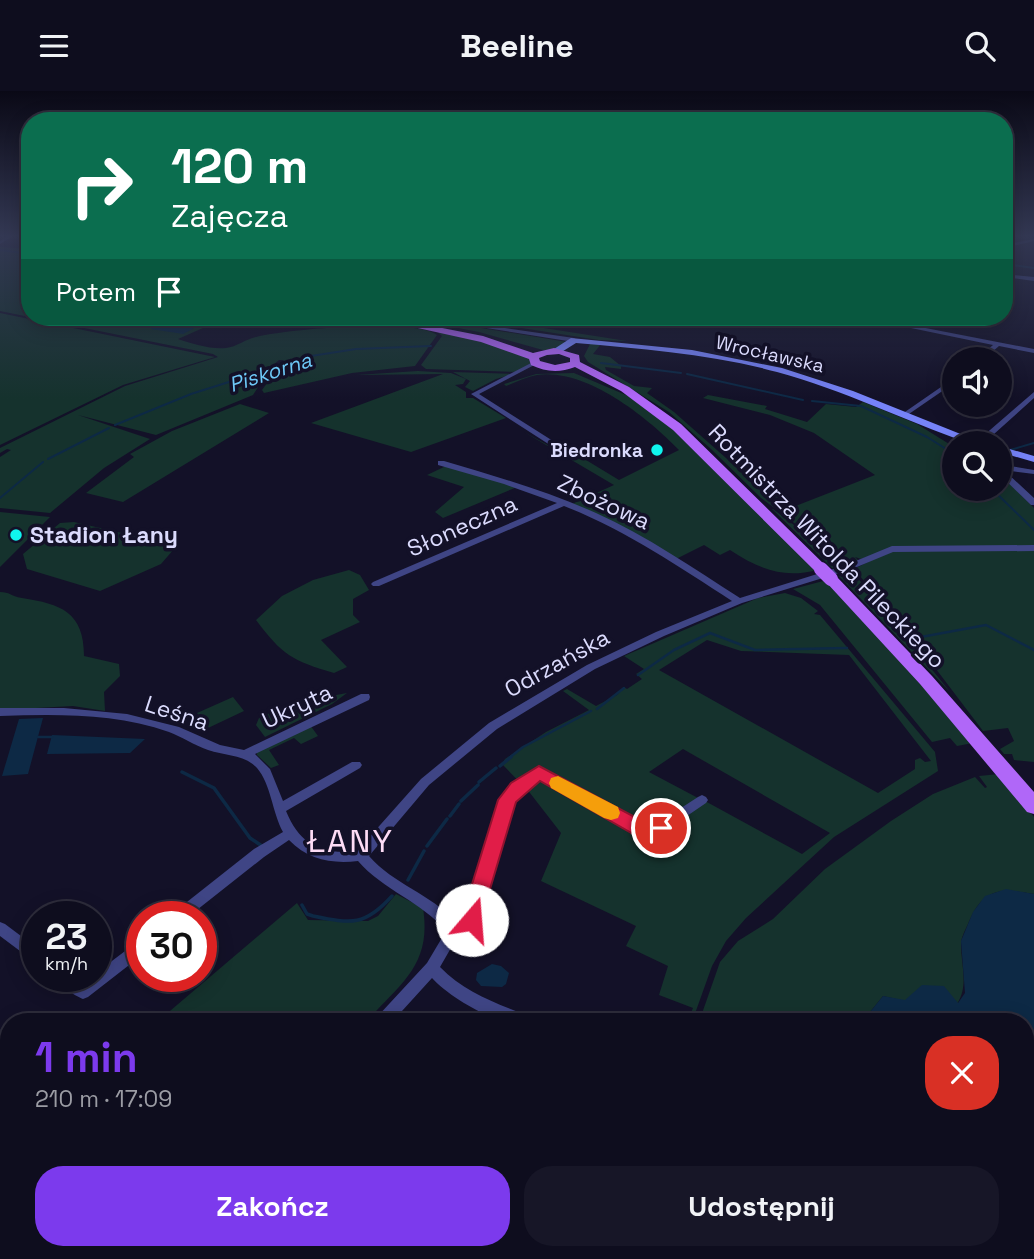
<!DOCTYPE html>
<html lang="pl">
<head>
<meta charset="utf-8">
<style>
	body { margin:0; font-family:"Space Grotesk",sans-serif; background:#171627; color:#f1f3f6; height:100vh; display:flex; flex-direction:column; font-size:26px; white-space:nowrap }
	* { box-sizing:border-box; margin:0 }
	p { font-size:23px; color:#9b9ca4 }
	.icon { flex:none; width:38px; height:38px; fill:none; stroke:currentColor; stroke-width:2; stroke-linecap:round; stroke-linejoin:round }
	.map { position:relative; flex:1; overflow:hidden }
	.side { position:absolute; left:0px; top:922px; width:1034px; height:247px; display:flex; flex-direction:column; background:#0e0d1e; border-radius:28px 28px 0 0; box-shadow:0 4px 18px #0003,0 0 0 2px #2e2d3c }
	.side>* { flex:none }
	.hud { position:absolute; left:21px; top:21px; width:992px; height:214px; border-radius:28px; box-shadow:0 4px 18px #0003,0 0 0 2px #2e2d3c; background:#0b6e4f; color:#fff; overflow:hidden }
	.buttons { position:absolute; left:942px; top:256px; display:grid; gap:14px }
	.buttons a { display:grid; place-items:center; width:70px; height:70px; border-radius:50%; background:#0e0d1e; box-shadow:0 4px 18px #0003,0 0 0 2px #2e2d3c; font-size:35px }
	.speed { position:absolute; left:21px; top:810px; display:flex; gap:14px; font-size:35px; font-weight:700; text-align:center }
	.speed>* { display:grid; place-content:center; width:91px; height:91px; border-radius:50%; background:#0e0d1e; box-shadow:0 4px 18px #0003,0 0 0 2px #2e2d3c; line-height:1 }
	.speed small { font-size:18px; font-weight:400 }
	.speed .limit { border:10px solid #d22; background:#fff; color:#111 }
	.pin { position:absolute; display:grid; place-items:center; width:60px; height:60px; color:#fff; margin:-30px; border:4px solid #fff; border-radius:50%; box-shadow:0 2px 7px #0007 }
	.me { position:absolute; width:77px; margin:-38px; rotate:18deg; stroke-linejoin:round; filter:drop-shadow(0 0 5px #0008) }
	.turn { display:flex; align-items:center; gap:24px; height:147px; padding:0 35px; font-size:32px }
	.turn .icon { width:91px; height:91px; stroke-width:2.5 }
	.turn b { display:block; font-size:49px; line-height:60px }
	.then { display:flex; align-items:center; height:66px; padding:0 35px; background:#0003; gap:14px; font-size:26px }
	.round { display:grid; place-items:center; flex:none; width:74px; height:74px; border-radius:28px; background:#171627 }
	.summary { display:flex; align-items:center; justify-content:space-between; height:119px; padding:0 35px }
	h1 { font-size:42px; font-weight:800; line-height:52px; color:#7c3aed }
	.action { display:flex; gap:14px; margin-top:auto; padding:14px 35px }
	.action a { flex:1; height:80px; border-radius:28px; background:#7c3aed; color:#fff; font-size:28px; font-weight:800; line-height:80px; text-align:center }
	.action a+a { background:#171627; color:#f1f3f6 }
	header { display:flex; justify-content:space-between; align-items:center; height:91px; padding:0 35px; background:#0e0d1e; font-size:32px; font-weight:800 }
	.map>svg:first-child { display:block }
</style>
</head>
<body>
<header><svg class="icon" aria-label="menu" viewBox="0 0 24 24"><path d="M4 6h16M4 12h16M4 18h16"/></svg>Beeline<svg class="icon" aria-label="search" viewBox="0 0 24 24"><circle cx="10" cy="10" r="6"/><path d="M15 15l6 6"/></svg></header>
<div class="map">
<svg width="1034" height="1168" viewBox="0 0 1034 1168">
	<rect width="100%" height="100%" fill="#131128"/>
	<path fill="#15322d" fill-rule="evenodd" d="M0,156L30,158V182L21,185L30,188V226H228L178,248C190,252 212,259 226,257C236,256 246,248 256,246C288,238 414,227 437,244L415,275L352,282L264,302L262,299L284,269H279L271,276L253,304L156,344L78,324L150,348L104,377L50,422L0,417V366L11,359L7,358L0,362V357L125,295L218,266L213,263L0,220Z
		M0,222L215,266L123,294L0,354Z
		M401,226H414L567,251L553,259H543L479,241Z
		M530,227L538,229L531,235L627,250L599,249L515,236Z
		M434,238L480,248L528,264L532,272L517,281L426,278L421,274L442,245Z
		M590,253H601L593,263L610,266L621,275V278L605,276L606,279L634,295L652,297L647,302L674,321L735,375L793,416L875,384L814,342L770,324L703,307L708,304L767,315L765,318L807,331L826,313L856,316L863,311L917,333L954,356V397H999V382L1034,417V456H895L861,468L855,466L858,469L851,473L846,471L761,407L711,358L669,321L588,271L584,265Z
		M418,280L451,282L466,288L463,293L455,294L466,301V307H473L506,327L411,361L311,332L443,283L356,284Z
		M453,281L514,283L496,288L473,300L465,296L470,290Z
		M574,282L633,307L661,326L817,479C783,488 759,478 730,459L720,464L704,454L676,468L572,413L614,394L524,341L555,358L560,356L558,352L619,389L679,359C647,326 586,277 537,284C527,286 516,291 506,295L504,293L536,283Z
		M240,313L269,322L123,411L86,402L134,366L130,363L172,340Z
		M446,375L517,396L443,427L435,421L464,396L427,384Z
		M772,418H773L845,473L832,477Z
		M0,421L50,426L0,476Z
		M74,431L135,445L174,458L161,473L100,500L27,478L23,463L60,432Z
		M1034,459V671L1014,669L1012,663H1004L1000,658L1014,650L1008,637L983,640L914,549L854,478L890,460Z
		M349,479L360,484L369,499L353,508V524L360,531L321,549L347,576L334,582C293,570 282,564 256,529L282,505L313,489Z
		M852,480L951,602L839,485Z
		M827,489L973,652L957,655L950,647L932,651L820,514L793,498Z
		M0,501C10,501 10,505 22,507C61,513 84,521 84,565L119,573L120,585L104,601L105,620L73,615L0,619Z
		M785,502L801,507L818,520L814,523L820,524L935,661L938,680L834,746L746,827L726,850L712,875L692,931H687L693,917L659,904L668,875L626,855L636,835L541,790L561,742L530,702L502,673L505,668L546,641L589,619L563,600L567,598L596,615L617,604L624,596L627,598L642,588L636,583L644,578L624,565L758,507ZM707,549L741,560L849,564L931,670L925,671L920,667L915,669V678L878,702L659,579ZM683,658L830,742L802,763L705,710L660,740L646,742L643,736L662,731L698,707L649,681Z
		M347,602L332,613L265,646L256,634L259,627L288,613Z
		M233,606L244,620L208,637L197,622Z
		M310,634L318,645L301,653L294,647L269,659L279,674L271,677L257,664V660Z
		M999,683L1034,726V803C999,797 983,797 968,833C965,840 961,846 961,854C961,874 969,895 957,913L905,910L883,905L862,931H699L720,871L738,850L773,828L825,778L891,730L933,703L975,686L985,697L987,696L979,685Z
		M396,803L423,817C432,874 401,892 366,931H157L297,812L308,829L368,830L378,825Z
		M1034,1092V1156L1017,1168H947L954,1160H1026V1099Z
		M0,1102L9,1106V1160H136L156,1168H0Z
		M153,1160H221L245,1168H177Z
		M276,1160H418L419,1168H310Z
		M516,1160H604L597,1168H504Z"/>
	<path fill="#0d2945" d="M170,226L210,229L183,243L151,238V235Z
		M43,627L28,683L2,685L19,628Z
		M52,644L145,648L130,662L47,663Z
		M1006,798L1034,803V1092L1026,1099V931H862L883,905L905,909L922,894L944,895L958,912L965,902L961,850L973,821L985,805Z
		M492,873L501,875L509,882L506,893L502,896L481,895L476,889L477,882Z
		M604,1160H954L947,1168H597Z"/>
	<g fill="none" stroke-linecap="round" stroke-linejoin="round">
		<path stroke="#0d2945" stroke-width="2" d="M0,159L30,163
			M1004,173L1034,177
			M481,232L482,226
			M601,272L681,282
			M687,283L803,309
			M812,310L861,315L927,346L954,363
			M115,334L191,303L311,265L356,258L431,255
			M1010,359L1034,352
			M48,368L109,337
			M991,397L1034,439
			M0,407L43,371"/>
		<path stroke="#0d2945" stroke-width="2.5" d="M921,546L986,534L1034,559
			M638,584L674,559L710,542L755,559L847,557
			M597,618L624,597
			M38,646H52
			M509,667L523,656L591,620"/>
		<path stroke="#0d2945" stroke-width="3.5" d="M500,675L511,666
			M182,681L214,697L250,747L262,755
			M479,691L496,677
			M461,710L478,694
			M450,725L459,713
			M427,755L447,728
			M408,789L424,760
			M302,814L307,823L313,825C352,833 365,835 392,805"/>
		<path fill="#3f4585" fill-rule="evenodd" d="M8,145H13L0,153V150Z
			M1034,148V150L1004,157V154Z
			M1004,183L1034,186V190L1004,186Z
			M417,226H430L574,247L577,249L574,251Z
			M858,226H869L1034,258V262L999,255L984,268H977L993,254Z
			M533,271L538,272L479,303L553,350L554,352L550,354L471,303Z
			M954,287V292L906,325H902V323Z
			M1034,301V307L984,352H975Z
			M438,370H444C495,385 547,400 596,422C647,445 693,477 740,507L846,474L892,455L1034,454V460L893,461L852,478L742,512L664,545L595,578L497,638L429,694L369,765C393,793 431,803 456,831L466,825L502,709C510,696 527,676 543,678L644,734L658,732L698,706L702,704L706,706L708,709L706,712L665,740L642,744L540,687L521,700L514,710L477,833L459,843L440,876C465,902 498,913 531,926L534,931C526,931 518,932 511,931C488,929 447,904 432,887L392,931H374L377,926L427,872L446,840C422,811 383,799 358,770C332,773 308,769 289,749L264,766L188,826H171L173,822L254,758L283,741C272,721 271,693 257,677C244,663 225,665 208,659C194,654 182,646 169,641C115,622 56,623 0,625V617H64L127,623L179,636L220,654L244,659L361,603H369L370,606L369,609L255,663L270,678L283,710L352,671H360L362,674L360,677L286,720C300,754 321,764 357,760L421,688L489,632L587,574L656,541L732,510C678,475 625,439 564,415L379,495H373L371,493L373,491L557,412L504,393L438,374Z
			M1010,375L1034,379V383L1011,380L1007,382L1034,407V414H1031L999,383V379Z
			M0,831L5,833L37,857V871L32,869L0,845Z
			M142,849V864L88,906L83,908C74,904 59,895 56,886H74L83,892L92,886H96V882L137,851Z"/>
		<path fill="#7683f8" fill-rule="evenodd" d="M571,247L692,259L782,277L853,300L983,352H968C904,329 843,299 777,281C711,263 643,258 576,252L560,262H554V258Z
			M999,355L1034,365V371L999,361Z"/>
		<path fill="#b067f8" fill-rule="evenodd" d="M368,226H386L483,245L533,262L554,257L579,264L580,271L629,296L681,333L829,478L821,483L816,481L673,339L621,300L575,276C559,282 546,281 531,274L529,268L481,251ZM547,264L559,263L570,267V271L555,274L540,270L539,267Z
			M831,483L836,485L932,585L1034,701V723L1027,721L920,593L826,491L823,488L826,485Z"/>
		<path stroke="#b067f8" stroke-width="14" d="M821,478L831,488"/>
	</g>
	<linearGradient id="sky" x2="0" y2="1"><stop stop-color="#0a0916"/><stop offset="0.47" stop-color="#333853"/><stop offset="1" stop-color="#333853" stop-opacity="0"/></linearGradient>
	<rect width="1034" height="308" fill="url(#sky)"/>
	<path fill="#e11d48" stroke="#92132f" stroke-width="2" d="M539,675L644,731L668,732L670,737L668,742L642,746L635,744L540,690L516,711L479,835L472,838L464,835L461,829L498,709L511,692Z"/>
	<path fill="#f59e0b" d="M558,685L618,716L620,722L618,727L611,729L604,727L551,697L549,692L551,687Z"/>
	<g fill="#10f4ee" stroke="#131128" stroke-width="2.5">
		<circle cx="657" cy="359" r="7"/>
		<circle cx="16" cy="444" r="7"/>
	</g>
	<g text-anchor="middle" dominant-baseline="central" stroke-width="7" stroke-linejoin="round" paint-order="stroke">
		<g font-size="19" fill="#dbdbfd" stroke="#131128">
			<text transform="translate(770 263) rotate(13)">Wrocławska</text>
		</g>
		<g font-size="19" font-weight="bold" fill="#dbdbfd" stroke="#131128" text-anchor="end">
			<text x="643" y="359">Biedronka</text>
		</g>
		<g font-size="21" font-style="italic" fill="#6ec9f8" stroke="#131128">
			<text transform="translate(270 281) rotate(-18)">Piskorna</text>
		</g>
		<g font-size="23" fill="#dbdbfd" stroke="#131128">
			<text transform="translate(604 411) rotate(25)">Zbożowa</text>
			<text transform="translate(462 435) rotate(-24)">Słoneczna</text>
			<text transform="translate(827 455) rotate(46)">Rotmistrza Witolda Pileckiego</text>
			<text transform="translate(557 572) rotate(-29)">Odrzańska</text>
			<text transform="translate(297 615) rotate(-25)">Ukryta</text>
			<text transform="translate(177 622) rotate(18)">Leśna</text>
		</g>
		<g font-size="23" font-weight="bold" fill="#dbdbfd" stroke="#131128" text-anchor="start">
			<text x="30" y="444">Stadion Łany</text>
		</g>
		<g font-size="32" letter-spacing="2" fill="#fddcf5" stroke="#131128">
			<text x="350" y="750">ŁANY</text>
		</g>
	</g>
</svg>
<div class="buttons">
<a><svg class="icon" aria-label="sound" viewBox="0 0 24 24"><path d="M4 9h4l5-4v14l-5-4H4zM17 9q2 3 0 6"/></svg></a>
<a><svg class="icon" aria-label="search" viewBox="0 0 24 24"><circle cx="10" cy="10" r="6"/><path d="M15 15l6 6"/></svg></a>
</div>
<div class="speed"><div>23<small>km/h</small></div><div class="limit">30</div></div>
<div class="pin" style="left:661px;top:737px;background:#d93025"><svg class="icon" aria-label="arrive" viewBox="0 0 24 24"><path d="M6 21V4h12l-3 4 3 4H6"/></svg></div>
<svg class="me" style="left:472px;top:829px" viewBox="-20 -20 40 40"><circle r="19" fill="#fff"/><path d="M0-13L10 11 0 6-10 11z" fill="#e11d48"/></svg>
<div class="hud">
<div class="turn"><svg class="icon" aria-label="right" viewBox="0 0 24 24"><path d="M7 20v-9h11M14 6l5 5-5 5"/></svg><div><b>120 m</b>Zajęcza</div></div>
<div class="then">Potem<svg class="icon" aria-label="arrive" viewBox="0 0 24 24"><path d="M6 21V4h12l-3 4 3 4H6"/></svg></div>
</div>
<section class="side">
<div class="summary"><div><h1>1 min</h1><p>210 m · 17:09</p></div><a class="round" style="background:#d93025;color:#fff"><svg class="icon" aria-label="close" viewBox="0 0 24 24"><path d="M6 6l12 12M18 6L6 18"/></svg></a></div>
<div class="action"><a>Zakończ</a><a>Udostępnij</a></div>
</section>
</div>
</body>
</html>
